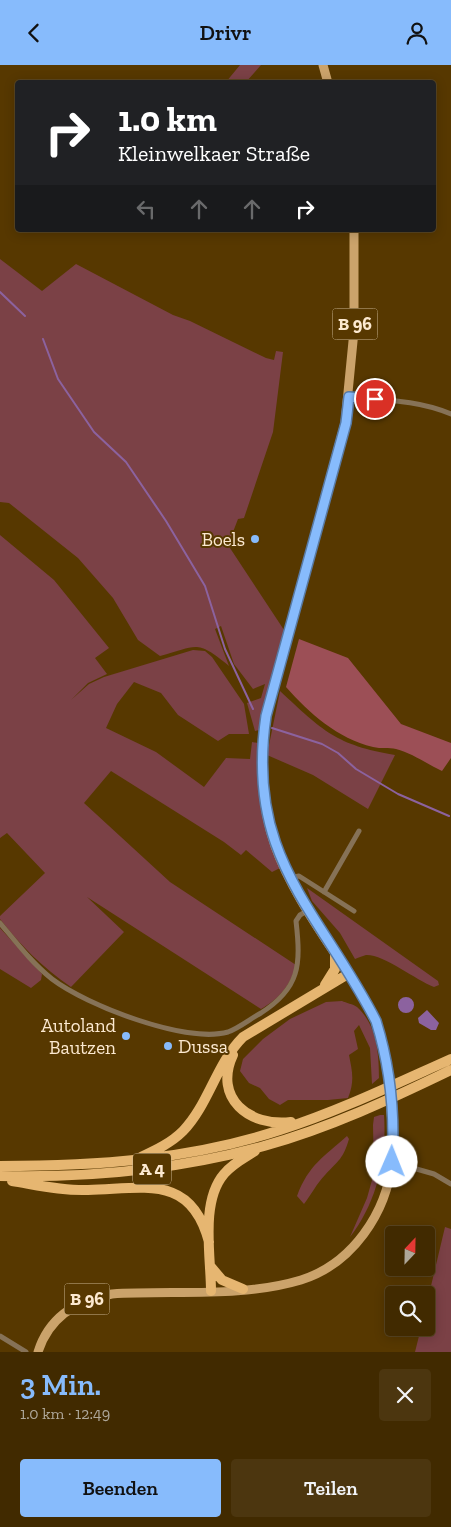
<!DOCTYPE html>
<html lang="de">
<head>
<meta charset="utf-8">
<style>
	body { margin:0; font-family:"Zilla Slab",serif; background:#4c360f; color:#f1f3f6; height:100vh; display:flex; flex-direction:column; font-size:19px; white-space:nowrap }
	* { box-sizing:border-box; margin:0 }
	p { font-size:16px; color:#aea799 }
	.icon { flex:none; width:28px; height:28px; fill:none; stroke:currentColor; stroke-width:2; stroke-linecap:round; stroke-linejoin:round }
	.map { position:relative; height:1287px; overflow:hidden }
	.drawer { display:flex; flex-direction:column; background:#412a00; flex:1 }
	.drawer>* { flex:none }
	.guide { position:absolute; left:15px; top:15px; width:421px; height:152px; border-radius:5px; box-shadow:0 2px 12px #0003,0 0 0 1px #5a4622; background:#202124; color:#fff; overflow:hidden }
	.needle { width:32px; rotate:22deg }
	.tools { position:absolute; left:385px; top:1161px; display:grid; gap:10px }
	.tools a { display:grid; place-items:center; width:50px; height:50px; border-radius:5px; background:#412a00; box-shadow:0 2px 12px #0003,0 0 0 1px #5a4622; font-size:25px }
	.pin { position:absolute; display:grid; place-items:center; width:42px; height:42px; color:#fff; margin:-21px; border:2px solid #fff; border-radius:50%; box-shadow:0 1px 5px #0007 }
	.me { position:absolute; width:55px; margin:-28px; rotate:1deg; stroke-linejoin:round; filter:drop-shadow(0 0 4px #0008) }
	.turn { display:flex; align-items:center; gap:18px; height:105px; padding:0 20px; font-size:22px }
	.turn .icon { width:65px; height:65px; stroke-width:2.5 }
	.turn b { display:block; font-size:35px; line-height:42px }
	.lanes { display:flex; align-items:center; height:48px; padding:0 20px; background:#0003; justify-content:center; gap:25px; direction:ltr }
	.lanes .off { opacity:.35 }
	.round { display:grid; place-items:center; flex:none; width:52px; height:52px; border-radius:5px; background:#4c360f }
	.overview { display:flex; align-items:center; justify-content:space-between; height:85px; padding:0 20px }
	h1 { font-size:30px; font-weight:600; line-height:38px; color:#87bbfc }
	.cta { display:flex; gap:10px; margin-top:auto; padding:10px 20px }
	.cta a { flex:1; height:58px; border-radius:5px; background:#87bbfc; color:#111; font-size:20px; font-weight:600; line-height:58px; text-align:center }
	.cta a+a { background:#4c360f; color:#f1f3f6 }
	header { display:flex; justify-content:space-between; align-items:center; height:65px; padding:0 20px; background:#87bbfc; color:#111; font-size:22px; font-weight:600 }
	.map>svg:first-child { display:block }
</style>
</head>
<body>
<header><svg class="icon" aria-label="back" viewBox="0 0 24 24"><path d="M15 5l-7 7 7 7"/></svg>Drivr<svg class="icon" aria-label="person" viewBox="0 0 24 24"><circle cx="12" cy="8" r="4"/><path d="M4 21q1-7 8-7t8 7"/></svg></header>
<div class="map">
<svg width="451" height="1287" viewBox="0 0 451 1287">
	<rect width="100%" height="100%" fill="#573800"/>
	<path fill="#7b4146" d="M240,0H261L246,17H226Z
		M0,194L42,226L76,199L173,250L190,256L266,293L274,295L276,286L283,287L273,367L244,453L238,454L228,480L284,565L259,665L255,666L247,638L261,633L265,619L253,624L234,599L221,561L215,564L229,601C196,574 198,581 160,591L138,575L113,533L78,493L9,438L0,437Z
		M0,470L54,515L109,583L95,593L107,609L88,618L71,635L89,619L104,612L193,585L205,586L212,592L244,639L249,669H229L218,676L178,650L161,628L134,617L117,639L106,663L156,687L204,722L226,693L250,694L252,677L258,678V713L280,803L272,807L246,785L241,790L224,777L111,706L84,738L170,817L296,900C290,921 280,933 261,944L87,832L124,867L71,922C42,902 21,881 0,854V851L45,808L7,768L0,773Z
		M280,626C323,666 336,680 395,690L368,744L313,710L267,690Z
		M307,823L438,916L439,920L434,922C416,915 383,889 366,890C362,891 358,893 355,894L340,868L312,836Z
		M0,863L42,909L41,915L31,923L0,904Z
		M342,936C346,938 353,939 357,942C377,960 379,989 379,1013L372,1019L370,983L359,960L354,966L358,984L349,990C352,1006 355,1016 348,1033L328,1035H288L280,1040L269,1034L260,1023L249,1018L240,1006L243,994L263,974L290,954L326,937Z
		M380,1050H384C387,1093 377,1137 350,1172L367,1133L374,1108L373,1060L374,1052Z
		M347,1071L349,1074C343,1094 339,1095 325,1110C317,1118 311,1130 304,1139L297,1131C309,1099 324,1092 347,1071Z
		M400,1074L413,1089L410,1095L403,1092Z
		M445,1162L451,1164V1287H415L421,1263L426,1262V1242Z"/>
	<path fill="#9c4f56" d="M299,574L348,593L401,659L451,678V693L442,706C427,699 412,688 396,684C389,682 381,684 373,682C337,673 310,649 286,622Z"/>
	<path fill="#8c629f" d="M398 940a8 8 0 1 1 16 0a8 8 0 1 1-16 0Z
		M427,945L439,958L436,965H431L419,958L418,953Z"/>
	<g fill="none" stroke-linecap="round" stroke-linejoin="round">
		<path stroke="#8c629f" stroke-width="2" d="M0,227L25,251
			M43,274L58,314L94,367L126,397L166,456L205,521L225,584L253,644
			M272,663L322,679L338,688L356,704L398,729L449,751"/>
		<path stroke="#867257" stroke-width="5" d="M349,332C383,335 419,335 451,349
			M289,813L299,811L354,846
			M324,827L359,766
			M0,858C16,877 32,898 52,914C86,940 186,979 228,967C239,963 250,954 261,948C300,923 301,900 296,856L300,850L307,846
			M392,1097L434,1109L451,1119
			M388,1118L413,1102
			M0,1271L26,1287"/>
		<path stroke="#cba36b" stroke-width="9" d="M323,0L328,18
			M38,1287C49,1252 77,1235 112,1229C174,1225 241,1233 301,1215C352,1199 387,1148 392,1096C394,1076 392,1055 390,1034C389,1008 386,982 376,957C369,939 357,923 347,907C321,867 291,826 275,781C260,738 260,696 266,651L345,358L354,266V165"/>
		<path stroke="#e6b671" stroke-width="10" d="M325,920L335,904V889
			M233,990C213,1033 249,1062 291,1057
			M141,1092C156,1085 171,1078 183,1066C209,1039 216,999 243,972L348,909
			M0,1101C95,1101 189,1095 280,1065C339,1046 395,1019 451,994
			M0,1111C89,1113 178,1105 264,1081C329,1063 391,1034 451,1005
			M12,1116C37,1120 63,1126 88,1125C143,1124 191,1108 209,1177
			M211,1202L222,1215L243,1224
			M211,1226C211,1192 200,1137 224,1109C232,1099 244,1093 255,1086"/>
	</g>
	<g fill="none" stroke-linecap="round" stroke-linejoin="round">
		<defs>
			<path id="route" d="M375,334L349,332L346,358L266,651C245,793 318,843 376,956C390,1001 395,1050 392,1097"/>
		</defs>
		<use href="#route" stroke="#587aa4" stroke-width="12"/>
		<use href="#route" stroke="#87bbfc" stroke-width="9"/>
	</g>
	<g fill="#87bbfc" stroke="#573800" stroke-width="2">
		<circle cx="255" cy="474" r="5"/>
		<circle cx="126" cy="971" r="5"/>
		<circle cx="168" cy="981" r="5"/>
	</g>
	<g text-anchor="middle" dominant-baseline="central" stroke-width="4" stroke-linejoin="round" paint-order="stroke">
		<g fill="#573800" stroke="#cab492" stroke-width="1">
			<rect x="332.5" y="243.5" width="45" height="31" rx="4"/>
			<rect x="133" y="1088.5" width="38" height="31" rx="4"/>
			<rect x="64.5" y="1218.5" width="45" height="31" rx="4"/>
		</g>
		<g font-size="18" font-weight="bold" fill="#fce9d0">
			<text x="355" y="259">B 96</text>
			<text x="152" y="1104">A 4</text>
			<text x="87" y="1234">B 96</text>
		</g>
		<g font-size="19" fill="#fce9d0" stroke="#573800" text-anchor="end">
			<text x="245" y="474">Boels</text>
			<text x="116" y="960">Autoland<tspan x="116" dy="22">Bautzen</tspan></text>
			<text x="178" y="981" text-anchor="start">Dussa</text>
		</g>
	</g>
</svg>
<div class="tools">
<a><svg class="needle" viewBox="-14 -14 28 28"><path d="M0-13l5 13h-10z" fill="#e53935"/><path d="M0 13l5-13h-10z" fill="#aea799"/></svg></a>
<a><svg class="icon" aria-label="search" viewBox="0 0 24 24"><circle cx="10" cy="10" r="6"/><path d="M15 15l6 6"/></svg></a>
</div>
<div class="pin" style="left:375px;top:334px;background:#d93025"><svg class="icon" aria-label="arrive" viewBox="0 0 24 24"><path d="M6 21V4h12l-3 4 3 4H6"/></svg></div>
<svg class="me" style="left:392px;top:1097px" viewBox="-20 -20 40 40"><circle r="19" fill="#fff"/><path d="M0-13L10 11 0 6-10 11z" fill="#87bbfc"/></svg>
<div class="guide">
<div class="turn"><svg class="icon" aria-label="right" viewBox="0 0 24 24"><path d="M7 20v-9h11M14 6l5 5-5 5"/></svg><div><b>1.0 km</b>Kleinwelkaer Straße</div></div>
<div class="lanes"><svg class="icon off" aria-label="left" viewBox="0 0 24 24"><path d="M17 20v-9H6M10 6l-5 5 5 5"/></svg><svg class="icon off" aria-label="ahead" viewBox="0 0 24 24"><path d="M12 20V5M6 11l6-6 6 6"/></svg><svg class="icon off" aria-label="ahead" viewBox="0 0 24 24"><path d="M12 20V5M6 11l6-6 6 6"/></svg><svg class="icon" aria-label="right" viewBox="0 0 24 24"><path d="M7 20v-9h11M14 6l5 5-5 5"/></svg></div>
</div>
</div>
<section class="drawer">
<div class="overview"><div><h1>3 Min.</h1><p>1.0 km · 12:49</p></div><a class="round"><svg class="icon" aria-label="close" viewBox="0 0 24 24"><path d="M6 6l12 12M18 6L6 18"/></svg></a></div>
<div class="cta"><a>Beenden</a><a>Teilen</a></div>
</section>
</body>
</html>
